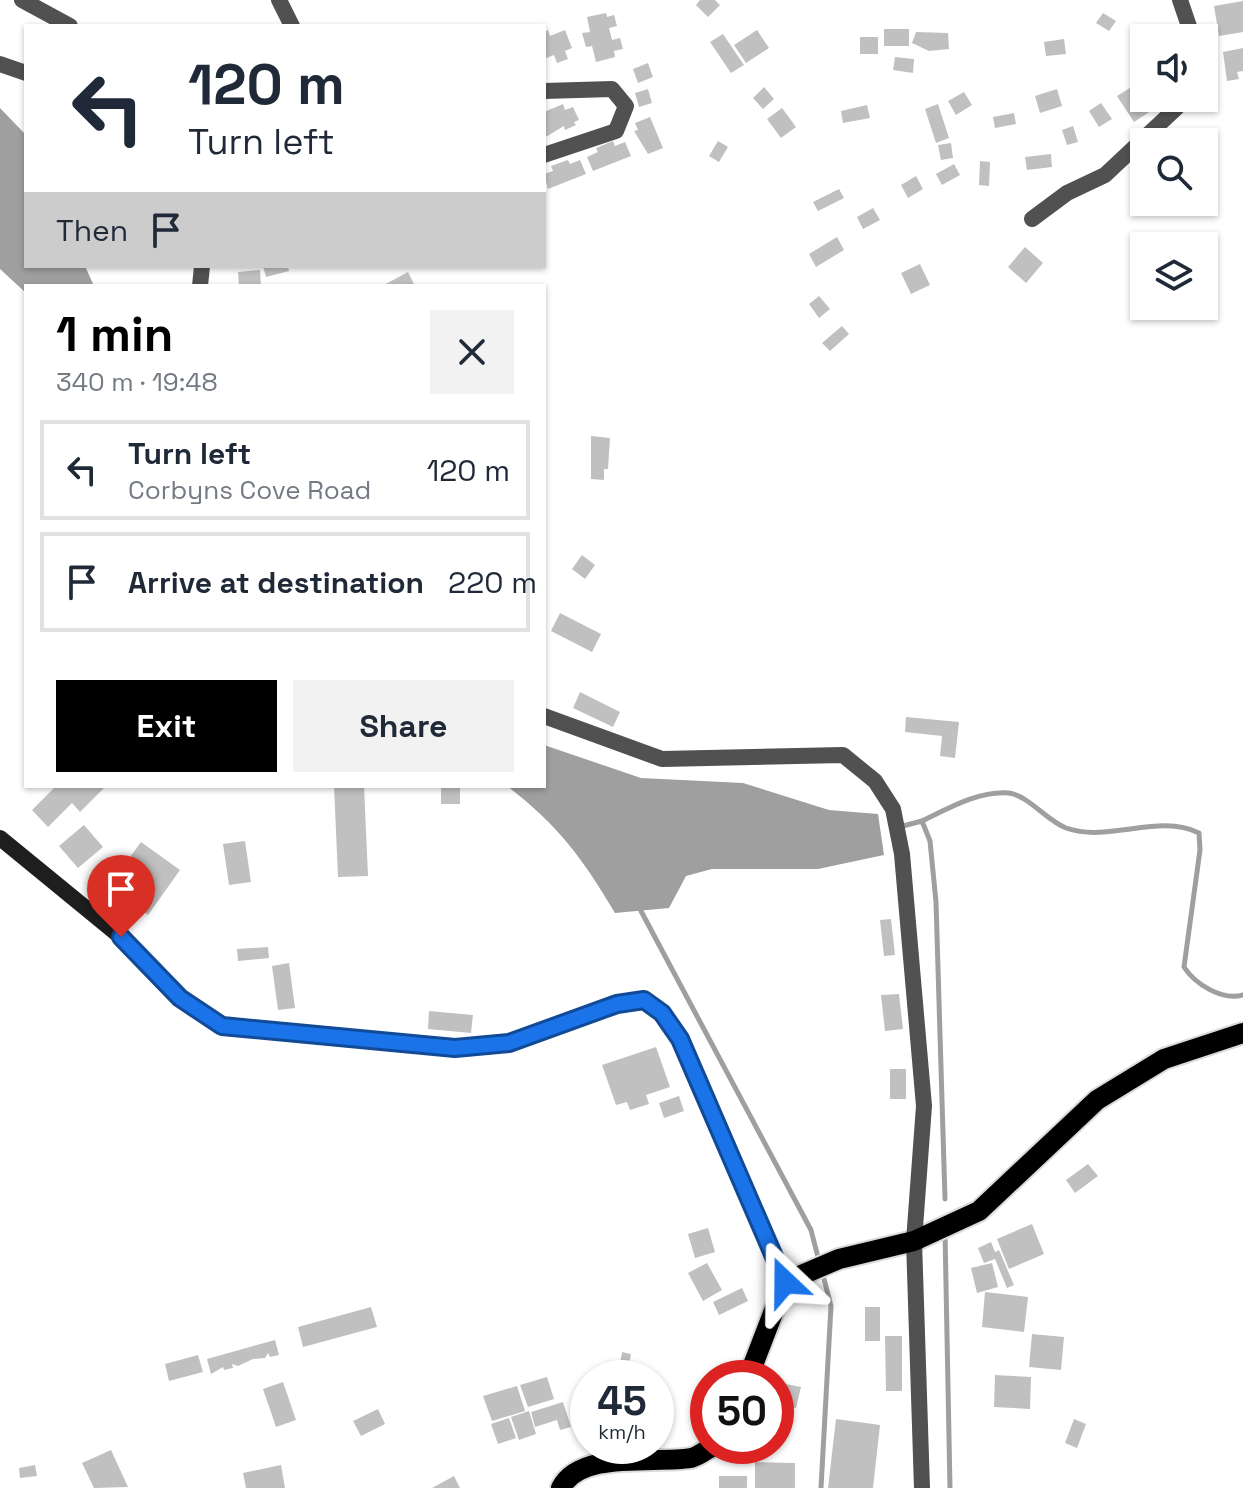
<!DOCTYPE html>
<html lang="en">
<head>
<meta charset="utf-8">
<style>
	body { margin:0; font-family:"Space Grotesk",sans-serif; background:#f2f2f3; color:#1f2937; height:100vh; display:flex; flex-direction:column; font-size:30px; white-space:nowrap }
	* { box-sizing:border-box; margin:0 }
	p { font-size:26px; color:#747a83 }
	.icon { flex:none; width:44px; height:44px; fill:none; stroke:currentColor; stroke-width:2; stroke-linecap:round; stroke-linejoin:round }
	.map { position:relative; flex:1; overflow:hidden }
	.side { position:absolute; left:24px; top:284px; width:522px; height:504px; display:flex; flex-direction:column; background:#fff; border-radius:0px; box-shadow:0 2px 6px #0004 }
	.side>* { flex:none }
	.guide { position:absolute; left:24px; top:24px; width:522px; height:244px; border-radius:0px; box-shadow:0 2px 6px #0004; background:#fff; color:#1f2937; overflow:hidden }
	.buttons { position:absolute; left:1130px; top:24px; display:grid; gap:16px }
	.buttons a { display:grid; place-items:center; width:88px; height:88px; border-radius:0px; background:#fff; box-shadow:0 2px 6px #0004; font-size:40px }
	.speed { position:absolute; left:570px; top:1360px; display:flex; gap:16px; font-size:40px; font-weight:700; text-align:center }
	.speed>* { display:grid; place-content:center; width:104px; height:104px; border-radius:50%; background:#fff; box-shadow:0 2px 6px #0004; line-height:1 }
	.speed small { font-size:20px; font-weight:400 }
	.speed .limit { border:12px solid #d22; background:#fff; color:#111 }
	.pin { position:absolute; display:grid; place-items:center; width:68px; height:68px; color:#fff; margin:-82px -34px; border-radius:50% 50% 50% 0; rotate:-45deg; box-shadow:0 0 8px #0007 }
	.pin .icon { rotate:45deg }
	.me { position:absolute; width:88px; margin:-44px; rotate:337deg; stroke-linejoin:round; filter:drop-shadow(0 0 6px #0008) }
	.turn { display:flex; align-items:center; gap:28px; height:168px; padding:0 32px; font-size:36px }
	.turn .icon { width:104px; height:104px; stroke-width:2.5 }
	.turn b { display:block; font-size:56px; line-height:68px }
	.then { display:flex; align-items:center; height:76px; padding:0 32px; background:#0003; gap:16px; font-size:30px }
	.round { display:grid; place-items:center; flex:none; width:84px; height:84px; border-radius:0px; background:#f2f2f3 }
	.overview { display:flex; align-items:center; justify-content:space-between; height:136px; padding:0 32px }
	h1 { font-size:48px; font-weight:700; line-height:60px; color:#000 }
	.primary-button { display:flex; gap:16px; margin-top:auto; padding:16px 32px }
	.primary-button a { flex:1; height:92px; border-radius:0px; background:#000; color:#fff; font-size:32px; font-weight:700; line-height:92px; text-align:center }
	.primary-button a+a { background:#f2f2f3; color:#1f2937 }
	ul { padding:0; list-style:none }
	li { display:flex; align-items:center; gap:24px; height:100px; margin:0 16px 12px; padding:0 16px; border:4px solid #e0e1e3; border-radius:0px }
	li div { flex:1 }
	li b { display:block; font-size:30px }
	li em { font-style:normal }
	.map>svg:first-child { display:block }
</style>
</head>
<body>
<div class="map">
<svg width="1243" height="1488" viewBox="0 0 1243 1488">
	<rect width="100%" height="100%" fill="#fff"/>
	<path fill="#9f9f9f" d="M0,108L26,135V266H85L94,286H26V293L0,269Z
		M544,745L641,778L743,783L829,810L878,814L884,855L818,869H712L686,876L669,908L615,913C583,859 558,825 507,786H544Z"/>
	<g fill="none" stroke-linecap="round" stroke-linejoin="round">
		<path stroke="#9f9f9f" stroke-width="5" d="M922,821C947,809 980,790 1009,793C1029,796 1047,821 1066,828C1110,843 1158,813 1199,833L1200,850L1184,967C1195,984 1222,1001 1243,995
			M903,826L922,821L930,841L936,902L945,1199
			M641,911L811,1230L819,1261
			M945,1233L950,1488
			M821,1488L831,1306L822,1271"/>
	</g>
	<path fill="#c0c0c0" d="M700,0H715L720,5L708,17L696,5Z
		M1243,1V32L1219,36L1214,6Z
		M606,13L607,17L614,15L617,26L609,28L612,40L620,38L623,49L614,51L615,57L596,62L592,46L586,47L582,33L590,32L587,17Z
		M1103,13L1116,21L1109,31L1096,23Z
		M884,29H909V46H884Z
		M548,30L550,36L565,30L572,48L565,51L568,59L557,63L554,55L544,59V32Z
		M757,30L769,48L746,63L734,45Z
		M916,32L948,33L949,49L929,51L912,43Z
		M723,34L744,65L731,73L710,42Z
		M860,37H878V54H860Z
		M1064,39L1066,54L1046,56L1044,42Z
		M1243,48V71L1237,72L1239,79L1227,81L1223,52Z
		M895,57L914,59L913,73L893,70Z
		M648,63L653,77L638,83L633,69Z
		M1144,79V98H1164L1166,101L1134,122L1117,96Z
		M764,87L774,99L763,109L753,98Z
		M648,89L652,103L639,107L635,93Z
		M1057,89L1062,106L1040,113L1035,96Z
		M964,92L972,105L956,115L948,101Z
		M1101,103L1112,119L1099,127L1089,111Z
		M563,104L565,110L573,107L579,120L574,122L576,125L565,130L564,126L544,138V112Z
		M938,104L949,138L936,143L925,109Z
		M867,105L870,118L843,123L841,111Z
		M782,108L796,127L781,138L767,119Z
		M1014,113L1016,124L995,128L993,117Z
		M650,117L663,148L648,154L634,131L638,130L635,123Z
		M1073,126L1078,142L1067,145L1062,130Z
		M613,141L615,146L625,142L631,156L593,171L587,157L598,152L596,148Z
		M718,141L728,147L719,162L709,156Z
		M951,143L953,158L941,160L938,145Z
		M1051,154L1052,167L1027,170L1025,157Z
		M568,160L570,164L580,160L586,174L548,189L544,174L553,171L551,166Z
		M980,161L990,162L989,186L979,185Z
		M954,164L960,175L942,185L936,174Z
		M916,176L923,189L908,198L901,185Z
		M839,189L844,198L818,211L813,202Z
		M873,208L880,220L863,229L857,217Z
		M837,237L844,250L816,267L809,254Z
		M1025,247L1043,263L1026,283L1008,267Z
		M920,264L930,285L911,294L901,273Z
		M263,266H288L289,271L266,277Z
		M260,270L261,286H239L238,272Z
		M408,272L414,284L410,286H382Z
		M819,296L830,309L819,318L809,304Z
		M842,326L849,334L830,351L822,343Z
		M591,436L610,438L608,469H604V480L591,479Z
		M582,555L595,565L585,579L572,569Z
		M560,613L601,634L592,652L551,631Z
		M580,692L620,712L613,727L573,708Z
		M906,717L959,722L955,758L940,756L942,736L905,732Z
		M56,786H106L80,812L72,803L48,827L32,810Z
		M334,786H364L368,876L338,877Z
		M441,786H460V804H441Z
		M84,825L103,847L78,868L59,846Z
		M245,841L251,882L229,885L223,844Z
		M141,842L180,870L148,915L109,886Z
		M891,919L895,955L884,956L880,920Z
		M268,947L269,958L238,961L237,949Z
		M289,963L295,1008L278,1010L272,966Z
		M899,994L903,1029L885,1031L881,995Z
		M429,1011L473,1015L471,1033L428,1029Z
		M656,1047L670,1087L646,1095L649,1104L630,1110L627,1102L616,1105L602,1065Z
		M890,1069H906V1099H890Z
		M679,1096L684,1111L664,1118L659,1103Z
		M1088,1164L1098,1176L1075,1193L1066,1180Z
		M1032,1224L1044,1254L1009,1269L997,1239Z
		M708,1228L715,1252L695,1258L688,1234Z
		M991,1242L995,1252L999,1250L1014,1285L1007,1288L995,1259L984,1263L978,1248Z
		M707,1263L722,1290L703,1301L688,1273Z
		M992,1263L998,1287L977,1293L971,1268Z
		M742,1288L748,1301L719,1315L713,1302Z
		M985,1292L1028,1297L1024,1332L982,1327Z
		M371,1307L377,1327L303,1347L298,1327Z
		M865,1307H880V1341H865Z
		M1032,1334L1064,1337L1061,1370L1029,1367Z
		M885,1336H902V1391H886Z
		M275,1340L279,1355L270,1357L268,1353L265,1358L253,1359L238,1366L232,1364L233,1368L224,1370L223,1367L211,1374L207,1359Z
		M622,1352L631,1354L627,1378L618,1377Z
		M198,1355L203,1372L169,1381L165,1364Z
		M995,1375L1031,1377L1030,1409L994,1407Z
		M547,1377L554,1399L528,1407L520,1385Z
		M283,1382L296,1420L276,1427L263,1389Z
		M781,1383L801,1387L796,1408L777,1404Z
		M517,1386L525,1411L492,1421L483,1396Z
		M563,1402L571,1427L560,1430L557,1420L535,1427L531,1412Z
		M378,1409L385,1424L361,1436L353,1421Z
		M588,1409V1433L578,1435L574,1411Z
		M529,1411L536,1434L519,1440L511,1417Z
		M509,1418L516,1438L498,1444L491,1424Z
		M836,1419L880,1425L873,1488H828Z
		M1074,1419L1086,1424L1077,1448L1065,1443Z
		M111,1450L128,1487L94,1488L82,1463Z
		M755,1462L795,1463V1488H755Z
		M35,1465L37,1476L20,1478L19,1468Z
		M281,1465L285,1488H246L243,1473Z
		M454,1476L460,1488H432Z
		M719,1476H747V1488H719Z"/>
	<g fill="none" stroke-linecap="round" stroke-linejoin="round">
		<defs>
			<path id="primary" d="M748,1378L785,1282L839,1259L914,1241L979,1211L1097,1100L1164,1059L1243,1033
				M561,1488C580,1450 655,1464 691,1458C699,1456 706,1450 713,1446"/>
		</defs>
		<use href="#primary" stroke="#dbdbdb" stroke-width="24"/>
		<path stroke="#515151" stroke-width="16" d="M22,0L70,26
			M279,0L292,26
			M1180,0L1193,38
			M0,64L26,73
			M1204,70L1207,79L1204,82
			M544,91L612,89L626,106L616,131L544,155
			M1032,219L1067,193L1105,175L1187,98
			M200,286L202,266
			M544,716L662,759L843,755L875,781L893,809L902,854L924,1106L914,1241L922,1488"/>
		<path stroke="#1e1e1e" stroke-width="16" d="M0,838L121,937L180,998L222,1026L455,1048L509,1043L617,1004L644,1000L662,1013L680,1039L785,1282"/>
		<use href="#primary" stroke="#000" stroke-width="20"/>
	</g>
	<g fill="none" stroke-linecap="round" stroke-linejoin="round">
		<defs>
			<path id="route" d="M121,937L180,998L222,1026L455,1048L509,1043L617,1004L644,1000L662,1013L680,1039L785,1282"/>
		</defs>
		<use href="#route" stroke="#114b97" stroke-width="20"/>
		<use href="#route" stroke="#1a73e8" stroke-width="14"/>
	</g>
</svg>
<div class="buttons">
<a><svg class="icon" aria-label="sound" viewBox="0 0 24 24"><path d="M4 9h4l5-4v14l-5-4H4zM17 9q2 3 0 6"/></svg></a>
<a><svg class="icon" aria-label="search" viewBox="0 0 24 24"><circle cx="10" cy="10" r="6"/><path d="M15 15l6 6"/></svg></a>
<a><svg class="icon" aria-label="layers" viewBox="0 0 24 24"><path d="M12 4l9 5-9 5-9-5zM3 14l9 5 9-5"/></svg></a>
</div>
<div class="speed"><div>45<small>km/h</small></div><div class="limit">50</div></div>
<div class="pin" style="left:121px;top:937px;background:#d93025"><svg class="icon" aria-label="arrive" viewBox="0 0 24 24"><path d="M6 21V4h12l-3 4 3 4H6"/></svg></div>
<svg class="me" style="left:785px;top:1282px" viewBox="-20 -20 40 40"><path d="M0-17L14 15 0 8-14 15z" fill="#1a73e8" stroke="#fff" stroke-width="4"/></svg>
<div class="guide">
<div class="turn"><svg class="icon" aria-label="left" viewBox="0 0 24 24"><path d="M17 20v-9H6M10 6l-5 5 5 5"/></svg><div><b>120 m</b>Turn left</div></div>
<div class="then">Then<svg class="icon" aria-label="arrive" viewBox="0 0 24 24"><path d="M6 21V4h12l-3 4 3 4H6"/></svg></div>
</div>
<section class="side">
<div class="overview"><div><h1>1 min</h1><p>340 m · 19:48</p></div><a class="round"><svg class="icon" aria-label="close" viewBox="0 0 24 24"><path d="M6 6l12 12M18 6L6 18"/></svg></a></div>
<ul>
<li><svg class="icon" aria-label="left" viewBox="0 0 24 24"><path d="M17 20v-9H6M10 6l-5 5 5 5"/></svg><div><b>Turn left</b><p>Corbyns Cove Road</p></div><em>120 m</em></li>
<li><svg class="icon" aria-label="arrive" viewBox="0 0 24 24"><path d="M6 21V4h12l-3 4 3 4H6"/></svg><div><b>Arrive at destination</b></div><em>220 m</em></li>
</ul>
<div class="primary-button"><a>Exit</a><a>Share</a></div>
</section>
</div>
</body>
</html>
